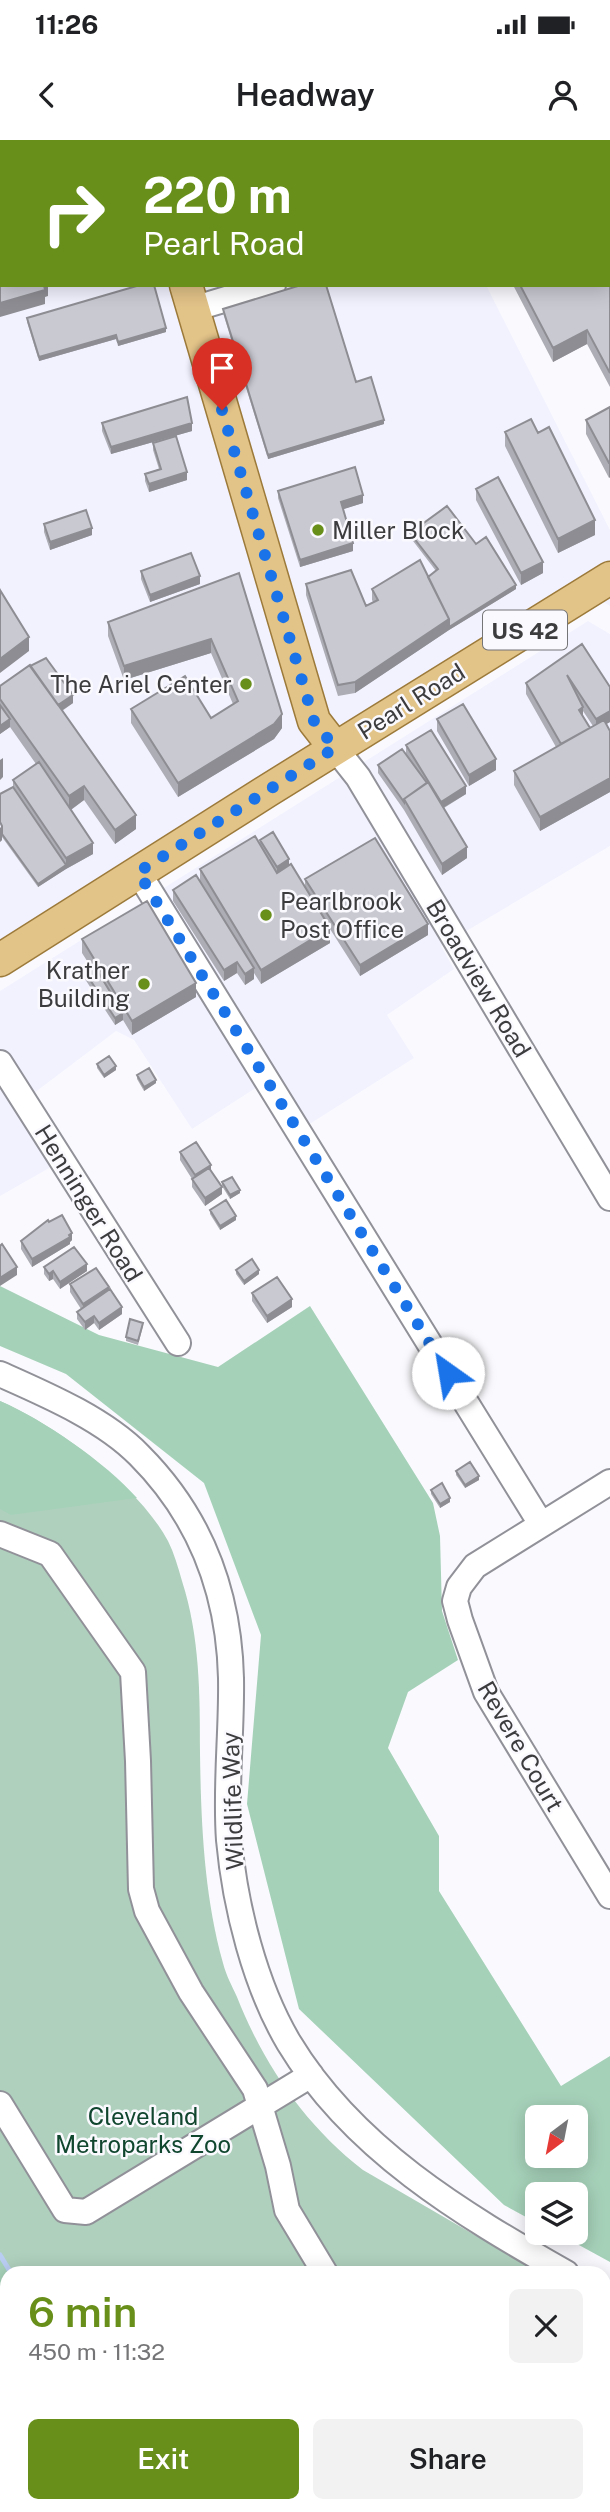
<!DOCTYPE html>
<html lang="en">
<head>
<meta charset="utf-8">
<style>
	body { margin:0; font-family:"Public Sans",sans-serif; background:#f2f2f2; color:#202124; height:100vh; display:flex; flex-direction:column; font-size:26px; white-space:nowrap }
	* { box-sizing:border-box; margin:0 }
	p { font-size:23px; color:#757577 }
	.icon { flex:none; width:38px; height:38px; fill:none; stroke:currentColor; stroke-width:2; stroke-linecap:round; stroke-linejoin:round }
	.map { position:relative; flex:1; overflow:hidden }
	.sheet { position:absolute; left:0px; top:2126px; width:611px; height:247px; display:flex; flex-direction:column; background:#fff; border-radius:21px 21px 0 0; box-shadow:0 4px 18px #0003 }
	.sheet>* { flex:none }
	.guide { position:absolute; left:0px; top:0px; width:611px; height:147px; box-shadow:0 4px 18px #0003; background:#698f1b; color:#fff; overflow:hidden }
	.needle { width:46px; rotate:212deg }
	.controls { position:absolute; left:525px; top:1965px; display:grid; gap:14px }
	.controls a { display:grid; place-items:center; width:63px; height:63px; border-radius:10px; background:#fff; box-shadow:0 4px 18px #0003; font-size:35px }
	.pin { position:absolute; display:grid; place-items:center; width:60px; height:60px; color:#fff; margin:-72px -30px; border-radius:50% 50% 50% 0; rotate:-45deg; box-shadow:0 0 7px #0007 }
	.pin .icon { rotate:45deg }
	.me { position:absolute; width:77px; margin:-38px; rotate:328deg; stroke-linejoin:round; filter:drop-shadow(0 0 5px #0008) }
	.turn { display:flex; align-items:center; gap:24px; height:147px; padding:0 28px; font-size:32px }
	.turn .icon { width:91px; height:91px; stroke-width:2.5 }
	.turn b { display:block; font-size:49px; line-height:60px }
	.round { display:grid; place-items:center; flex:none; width:74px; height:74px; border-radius:10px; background:#f2f2f2 }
	.head { display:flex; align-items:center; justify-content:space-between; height:119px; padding:0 28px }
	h1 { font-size:42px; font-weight:600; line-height:52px; color:#698f1b }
	.button { display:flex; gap:14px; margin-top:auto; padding:14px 28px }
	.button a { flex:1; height:80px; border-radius:10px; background:#698f1b; color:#fff; font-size:28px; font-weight:600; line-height:80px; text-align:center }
	.button a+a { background:#f2f2f2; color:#202124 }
	.status { display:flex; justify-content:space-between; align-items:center; height:49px; padding:0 35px; background:#fff; direction:ltr }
	.status svg { height:19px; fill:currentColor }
	header { display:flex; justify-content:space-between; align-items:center; height:91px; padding:0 28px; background:#fff; font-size:32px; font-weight:600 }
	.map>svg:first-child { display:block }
</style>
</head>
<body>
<div class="status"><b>11:26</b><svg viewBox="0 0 49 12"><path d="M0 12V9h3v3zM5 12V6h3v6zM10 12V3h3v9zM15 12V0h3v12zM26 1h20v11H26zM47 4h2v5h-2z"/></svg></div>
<header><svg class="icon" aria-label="back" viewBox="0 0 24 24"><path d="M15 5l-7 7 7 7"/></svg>Headway<svg class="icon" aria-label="person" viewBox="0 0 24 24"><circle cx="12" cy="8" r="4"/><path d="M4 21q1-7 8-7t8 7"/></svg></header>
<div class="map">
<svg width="610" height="2372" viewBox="0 0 610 2372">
	<rect width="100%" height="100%" fill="#fafafe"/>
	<path fill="#f2f2ff" d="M0,0L140,2H2V145H186L193,168L273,145H486L610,390V466L586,452L0,820Z
		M588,481L610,494V706L441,806L454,829L387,875L414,918L308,985L276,935L192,989L134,900L116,891L13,969L51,1027L0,1056V851Z"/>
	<path fill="#afd0bd" d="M0,1261C57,1286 138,1345 168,1401C174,1413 178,1427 182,1441C200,1497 200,1554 200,1613C201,1683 204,1755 223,1823C226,1835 232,1846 237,1857C264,1925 305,1985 363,2030L540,2133H7L0,2160Z
		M604,2166L610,2170V2372H137L133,2366H604Z"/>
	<path fill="#a6d1b9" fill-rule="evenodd" d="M0,1146L99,1195L218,1227L310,1166L433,1363L440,1396L442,1471L458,1520L408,1552L388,1608L439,1696V1751L561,1946L610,1916V2122L557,2093H576V2054H537V2083L504,2065L299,1869L247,1664L261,1495L204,1343L66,1234L0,1206ZM537,1978H576V2016H537Z
		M0,1261C44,1280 105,1322 137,1358L11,1375L0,1369Z
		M0,2115L11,2133H7V2366H158L162,2372H0Z"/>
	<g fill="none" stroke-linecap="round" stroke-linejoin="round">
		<path stroke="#b9cdf2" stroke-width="5" d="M0,2115L11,2133
			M158,2366L162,2372"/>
		<defs>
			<path id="minor" d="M430,0L431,2
				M193,169L273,145
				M335,608L358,637L610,1058
				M138,732L541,1384
				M0,923L178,1203
				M0,1234C45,1254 104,1279 139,1315C201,1377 229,1452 231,1538C232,1592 225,1646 229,1700C235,1766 255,1846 289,1903C353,2009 462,2074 566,2133
				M610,1342L475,1426L459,1447L455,1461L460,1480L486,1552L610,1756
				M0,1394L50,1414L133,1532L138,1621L141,1749L147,1771L191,1852L255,1949L278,2026L287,2070L325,2133
				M0,1964L65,2070L86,2072L311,1935
				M604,2154L610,2158
				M604,2365L610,2368"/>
			<path id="major" d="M140,0V2
				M186,145L314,581L335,608
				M0,820L267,651L610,438"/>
		</defs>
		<use href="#minor" stroke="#919199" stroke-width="28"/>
		<use href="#major" stroke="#9c7a3a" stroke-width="35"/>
		<use href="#minor" stroke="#fff" stroke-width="24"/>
		<use href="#major" stroke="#e2c388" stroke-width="32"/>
		<path stroke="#98989b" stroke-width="5" d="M0,2210L7,2221
			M97,2366L101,2372"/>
	</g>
	<path fill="#adadb5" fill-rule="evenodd" d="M520,0H610V247L587,204L553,222L513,145H609V2H520Z
		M2,16V50L0,44V17Z
		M223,169L356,242L384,284L268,319L223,173Z
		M27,178L166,192L118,206L116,199L39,221L27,182Z
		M610,267V337L609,338L586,294V280Z
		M102,283L192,291L111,314L102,291Z
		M505,292L538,293L595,395L558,413L505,306Z
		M153,303L187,340L149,352L145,341V334L159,329L153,310Z
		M476,349L543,433L521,445L476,360Z
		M278,351L363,363L343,369L353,411L300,427L278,358Z
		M44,384L92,395L50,410L44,392Z
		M410,393L476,404L516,449L449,490L355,553L338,556L306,455V444L366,466L373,462L372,460V449L428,437L436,431L410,397Z
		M141,431L200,444L150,462L141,439Z
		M239,433L282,588L274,599L178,657L131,583V569L211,578L233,564L211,513L124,540L108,496V482Z
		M582,504L610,547V582L606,584L610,591V652L540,691L514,645V631L556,607L526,554V543ZM583,571L593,586L590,588L583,578Z
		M0,546L73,563L62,571L136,689L115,704L84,660L71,670L93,714L66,729L38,747L2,697V700L0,702L13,647V640L36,624L10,587L0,594Z
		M437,579L496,630L469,646L437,591Z
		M406,605L466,654L444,668L467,718L442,735L404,670L378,633V625L406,613Z
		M260,700L289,726L305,747V739L428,795L360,836L330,789V803L261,844L254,833V839L245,845L237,833L224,841L173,761V750L200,741V729L260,705Z
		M82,799L196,857L132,895L123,880L115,885L83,836V829L89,824L82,813Z
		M97,924L116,930L104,938L97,928Z
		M137,935L156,943L144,951L137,939Z
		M180,1012L211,1030L222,1054L205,1066L192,1047V1039L180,1020Z
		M222,1042L240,1053L230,1059L222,1046Z
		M210,1070L236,1080L220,1090L210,1074Z
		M72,1100L70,1102V1104L32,1127L21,1109V1101Z
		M44,1127L87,1131L60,1149L53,1139L49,1141L44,1134Z
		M236,1130L259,1134L244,1145L236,1134Z
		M70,1144L109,1149L122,1174L99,1190L94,1183L85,1190L77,1179V1172L81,1169L70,1152Z
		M252,1153L292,1167L267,1183L252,1161Z
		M143,1186L138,1205L126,1201V1197Z
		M456,1331L479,1340L465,1348L456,1335Z
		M431,1350L450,1362L440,1368L431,1354Z"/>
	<path fill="#8d8d93" d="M43,145H48V156L45,157V164L0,177V163Z
		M166,188V192L118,206V202Z
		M587,190V204L553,222V208Z
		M116,195V199L39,221V217Z
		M384,280V284L268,319V315Z
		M192,283V291L111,314V307Z
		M609,323H610V337L609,338Z
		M187,332V340L149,352V344Z
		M363,355V363L341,370V362Z
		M595,380V395L558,413V399Z
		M92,388V395L50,410V402Z
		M353,403V411L300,427V420Z
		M543,422V433L521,445V433Z
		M200,436V444L150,462V455Z
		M516,445V449L449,490L355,553V542L449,479Z
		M29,497V511L0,533V519Z
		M211,499V513L124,540V526Z
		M73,555V563L55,575V568Z
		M583,567V578L579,570Z
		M610,571V582L596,590V579Z
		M282,574V588L274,599L178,657V643Z
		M10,579V587L0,594V586Z
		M3,618V637L0,640V620Z
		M496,619V630L469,646V635Z
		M610,638V652L540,691V677Z
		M84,646V660L69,671V656Z
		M466,646V654L441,669V662Z
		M136,675V689L115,704V690Z
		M2,686V700L0,702V688Z
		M93,703V714L66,729L38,747V744L66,725V718Z
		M467,707V718L442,735V724Z
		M289,719V726L277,734V727Z
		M428,784V795L360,836V825Z
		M330,788V803L261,844V830Z
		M237,822V833L224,841V830Z
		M254,828V839L245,845V834Z
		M196,843V857L132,895V881Z
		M123,873V880L115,885V878Z
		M116,926V930L104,938V935Z
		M156,940V943L144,951V947Z
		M211,1025V1032L195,1042V1035Z
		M222,1047V1054L205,1066V1058Z
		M240,1050V1053L230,1059V1055Z
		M236,1076V1080L220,1090V1086Z
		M72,1093V1100L70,1102V1104L32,1127V1119Z
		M87,1124V1131L60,1149V1142Z
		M17,1127V1135L0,1146V1138Z
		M259,1130V1134L244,1145V1141Z
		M53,1131V1139L49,1141V1134Z
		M109,1147V1155L83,1172V1164Z
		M292,1159V1167L267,1183V1176Z
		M122,1167V1174L99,1190V1183Z
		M94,1176V1183L85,1190V1182Z
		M479,1336V1340L465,1348V1345Z
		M450,1358V1362L440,1368V1364Z"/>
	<path fill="#c9c9d2" stroke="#8d8d93" stroke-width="2" d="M39,0H53L47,2H40Z
		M53,0H101L102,2H47Z
		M214,0H297L298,2H215Z
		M521,0H610V233L587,190L553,208L520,145H609V2H522Z
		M2,16V39L0,33V17Z
		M0,120H2V145H44L45,150L0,163Z
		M140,145H154L166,188L118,202L116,195L39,217L27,178Z
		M301,145H326L356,242L371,237L384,280L268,315L223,169Z
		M187,257L192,283L111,307L102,283Z
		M610,267V323H609L586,280Z
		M531,279L538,293L549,287L595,380L558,399L505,292Z
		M176,296L187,332L149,344L145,334L161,329L153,303Z
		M355,327L363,355L341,362L353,403L300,420L278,351Z
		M498,337L543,422L521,433L476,349Z
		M447,366L476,404L486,397L516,445L449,487V479L428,437L438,429L410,393Z
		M86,370L92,388L50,402L44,384Z
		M191,413L200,436L150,455L141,431Z
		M420,420L449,479L355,542L338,545L306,444L351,430L366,466L378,460L372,449Z
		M239,433L282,574L274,584L178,643L131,569L185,536L211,578L238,561L211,499L124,526L108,482Z
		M0,450L29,497L0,519Z
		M582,504L610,547V571L596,579L567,535L583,567L579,570L590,588L561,604L526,543Z
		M46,518L73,555L58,565L30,526Z
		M30,525L136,675L115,690L84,646L69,656L0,559V546Z
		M463,564L496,619L469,635L437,579Z
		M0,565L10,579L0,586Z
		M604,580L610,591V638L540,677L514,631Z
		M431,590L466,646L441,662L406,605Z
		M402,609L427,643L404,659V662L378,625Z
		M39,622L93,703L66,718L13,640Z
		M428,642L467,707L442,724L404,659Z
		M13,647L66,725L38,744L2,694V686L0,682V654Z
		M273,692L289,719L277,727L260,700Z
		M255,696L277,733L291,724L330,788L261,830L200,729Z
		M375,698L428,784L360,825L305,739Z
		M196,735L254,828L245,834L237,822L224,830L173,750Z
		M147,761L196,843L132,881L82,799Z
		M92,822L123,873L115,878L83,829Z
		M109,916L116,926L104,935L97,924Z
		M149,928L156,940L144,947L137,935Z
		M196,1002L211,1025L195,1035L180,1012Z
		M209,1028L222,1047L205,1058L192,1039Z
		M232,1037L240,1050L230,1055L222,1042Z
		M226,1060L236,1076L220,1086L210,1070Z
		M62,1075L72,1093L69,1095L70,1097L32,1119L21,1101L48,1080L49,1082Z
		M2,1104L17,1127L0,1138V1106Z
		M74,1107L87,1124L60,1142L53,1131L49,1134L44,1127Z
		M252,1119L259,1130L244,1141L236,1130Z
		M96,1128L109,1147L83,1164L70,1144Z
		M277,1137L292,1159L267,1176L252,1153Z
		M110,1149L122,1167L99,1183L94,1176L85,1182L77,1172Z
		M130,1179L143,1183L138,1201L126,1197Z
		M470,1322L479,1336L465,1345L456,1331Z
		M442,1343L450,1358L440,1364L431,1350Z"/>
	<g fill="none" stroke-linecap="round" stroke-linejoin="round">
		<path stroke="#1a73e8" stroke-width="12" stroke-dasharray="0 21.6" d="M222,270L314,581L335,608L138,732L448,1233"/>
	</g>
	<g fill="#698f1b" stroke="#fafafe" stroke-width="2.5">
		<circle cx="318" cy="390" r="7"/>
		<circle cx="246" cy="544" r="7"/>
		<circle cx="266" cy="775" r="7"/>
		<circle cx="144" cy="844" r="7"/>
	</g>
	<g text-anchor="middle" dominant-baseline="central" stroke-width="5" stroke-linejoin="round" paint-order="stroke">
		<rect fill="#fafafe" stroke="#757578" stroke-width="2" x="483" y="470.5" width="84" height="39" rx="5"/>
		<g font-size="23" font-weight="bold" fill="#3c3c3f">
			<text x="525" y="490">US 42</text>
		</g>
		<g font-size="24" fill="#3c3c3f" stroke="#fafafe" text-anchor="start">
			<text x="332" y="390">Miller Block</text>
			<text x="232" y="544" text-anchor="end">The Ariel Center</text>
			<text x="280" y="761">Pearlbrook<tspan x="280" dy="28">Post Office</tspan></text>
			<text x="130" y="830" text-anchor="end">Krather<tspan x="130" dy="28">Building</tspan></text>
		</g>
		<g font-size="24" fill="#3c3c3f" stroke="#fafafe">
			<text transform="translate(411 561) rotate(-32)">Pearl Road</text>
			<text transform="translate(479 838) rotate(59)">Broadview Road</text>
			<text transform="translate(89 1063) rotate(58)">Henninger Road</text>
			<text transform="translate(521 1606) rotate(60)">Revere Court</text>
			<text transform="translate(232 1661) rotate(-92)">Wildlife Way</text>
		</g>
		<g font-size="24" fill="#10452e" stroke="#fafafe">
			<text x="143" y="1976">Cleveland<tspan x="143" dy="28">Metroparks Zoo</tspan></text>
		</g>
	</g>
</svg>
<div class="controls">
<a><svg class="needle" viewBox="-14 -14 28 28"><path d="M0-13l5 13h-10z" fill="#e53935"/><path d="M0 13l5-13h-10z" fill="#757577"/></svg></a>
<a><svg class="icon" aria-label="layers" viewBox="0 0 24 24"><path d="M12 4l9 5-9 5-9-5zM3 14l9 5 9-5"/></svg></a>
</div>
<div class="pin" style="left:222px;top:270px;background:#d93025"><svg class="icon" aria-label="arrive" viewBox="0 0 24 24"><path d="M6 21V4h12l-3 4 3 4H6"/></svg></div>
<svg class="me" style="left:448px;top:1233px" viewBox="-20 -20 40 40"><circle r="19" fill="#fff"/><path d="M0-13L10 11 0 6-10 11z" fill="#1a73e8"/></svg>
<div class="guide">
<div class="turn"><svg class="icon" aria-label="right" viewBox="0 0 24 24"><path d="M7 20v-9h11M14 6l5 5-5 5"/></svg><div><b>220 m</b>Pearl Road</div></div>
</div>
<section class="sheet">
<div class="head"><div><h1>6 min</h1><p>450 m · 11:32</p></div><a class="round"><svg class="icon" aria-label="close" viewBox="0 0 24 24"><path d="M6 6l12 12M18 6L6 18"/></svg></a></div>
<div class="button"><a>Exit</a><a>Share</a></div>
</section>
</div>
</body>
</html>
